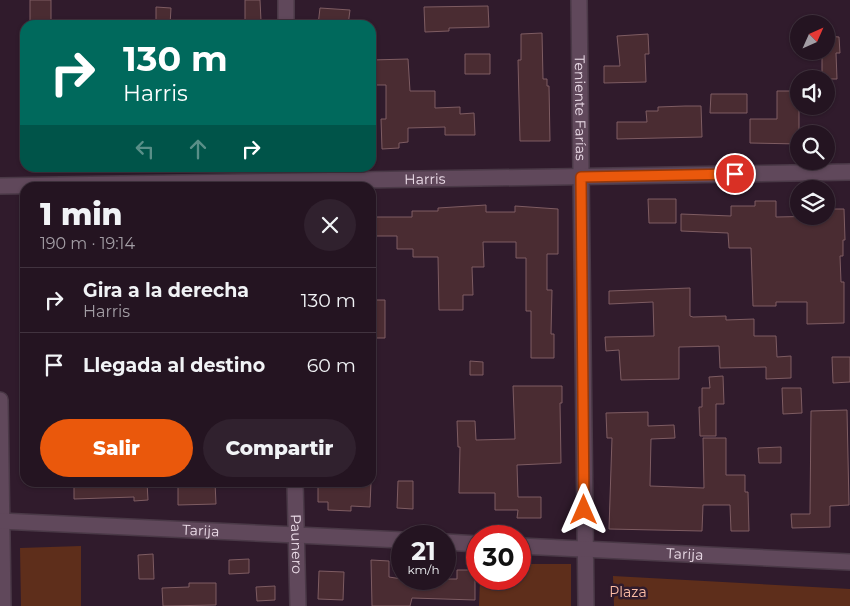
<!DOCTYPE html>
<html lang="es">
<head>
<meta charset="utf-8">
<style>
	body { margin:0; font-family:Montserrat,sans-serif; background:#30212e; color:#f1f3f6; height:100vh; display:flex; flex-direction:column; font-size:19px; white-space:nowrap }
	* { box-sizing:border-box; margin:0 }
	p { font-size:16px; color:#a39ea5 }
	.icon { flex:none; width:28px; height:28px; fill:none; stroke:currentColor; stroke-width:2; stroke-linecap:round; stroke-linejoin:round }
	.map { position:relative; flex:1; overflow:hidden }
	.side { position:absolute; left:20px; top:182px; width:356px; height:305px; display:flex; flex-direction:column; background:#241421; border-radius:15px; box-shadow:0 1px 4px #0004,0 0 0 1px #41333f }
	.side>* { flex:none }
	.banner { position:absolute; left:20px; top:20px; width:356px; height:152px; border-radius:15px; box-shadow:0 1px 4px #0004,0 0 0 1px #41333f; background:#00695c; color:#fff; overflow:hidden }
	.needle { width:32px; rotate:45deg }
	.tools { position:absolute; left:790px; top:15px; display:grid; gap:10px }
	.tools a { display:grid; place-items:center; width:45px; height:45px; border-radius:50%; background:#241421; box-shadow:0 1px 4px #0004,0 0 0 1px #41333f; font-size:25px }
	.speed { position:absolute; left:391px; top:525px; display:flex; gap:10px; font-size:25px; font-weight:700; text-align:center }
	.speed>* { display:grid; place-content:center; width:65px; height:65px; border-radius:50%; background:#241421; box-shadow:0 1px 4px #0004,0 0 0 1px #41333f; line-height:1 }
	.speed small { font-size:12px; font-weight:400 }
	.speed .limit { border:8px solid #d22; background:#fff; color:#111 }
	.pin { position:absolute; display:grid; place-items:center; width:42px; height:42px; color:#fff; margin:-21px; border:2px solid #fff; border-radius:50%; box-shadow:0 1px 5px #0007 }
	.me { position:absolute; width:55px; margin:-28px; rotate:0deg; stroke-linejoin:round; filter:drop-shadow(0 0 4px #0008) }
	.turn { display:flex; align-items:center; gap:18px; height:105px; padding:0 20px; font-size:22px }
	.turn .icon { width:65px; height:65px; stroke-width:2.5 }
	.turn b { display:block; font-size:35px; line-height:42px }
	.lanes { display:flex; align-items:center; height:48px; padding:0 20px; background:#0003; justify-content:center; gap:25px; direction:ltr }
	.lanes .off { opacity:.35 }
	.round { display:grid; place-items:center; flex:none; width:52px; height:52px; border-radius:26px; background:#30212e }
	.headline { display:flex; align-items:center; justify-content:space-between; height:85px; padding:0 20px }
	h1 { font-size:30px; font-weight:800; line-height:38px }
	.action { display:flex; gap:10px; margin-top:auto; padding:10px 20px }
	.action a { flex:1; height:58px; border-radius:30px; background:#ea580c; color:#fff; font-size:20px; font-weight:800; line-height:58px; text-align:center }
	.action a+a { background:#30212e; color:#f1f3f6 }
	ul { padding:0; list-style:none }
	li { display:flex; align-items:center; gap:15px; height:65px; padding:0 20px; border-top:1px solid #41333f }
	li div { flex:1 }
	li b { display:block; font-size:19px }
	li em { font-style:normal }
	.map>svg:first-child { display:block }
</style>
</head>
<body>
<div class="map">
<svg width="850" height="606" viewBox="0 0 850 606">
	<rect width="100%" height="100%" fill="#301b2c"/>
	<path fill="#5e2e1b" d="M81,546V606H21L20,548Z
		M520,564H571V606H479L480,579H520Z
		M613,576L850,589V606H614Z"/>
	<path fill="#4a2c32" stroke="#7e5c62" d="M30,0H51V25H30Z
		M245,0H260L261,21H245Z
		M488,6L489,27L449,28V31L425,32L424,7Z
		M156,7L171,8L170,25H156Z
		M320,8L350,10L348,25H318Z
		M542,33L543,79H547V86H549L550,141H520L518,60H521V34Z
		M648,34L649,54H645L646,82L604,83V66H620L617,36Z
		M826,36L839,37L840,53H836L837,79H822V51H826Z
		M465,54H490V74H465Z
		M408,59L410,91H435V108L460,107V114L474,113L475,135H445V127L408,128V142L399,143V148L382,149L381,119H386V85H371V60Z
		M777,91H799V144L750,143V119H777Z
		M711,94H747V113H710Z
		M685,106H701L702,137L617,139V122H647L646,111H658V107Z
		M648,199H676V223H649Z
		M755,201H776V217L826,216V209H844L845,240H843V256H840L841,282H844V323L807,324V302H776V306H753L751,248H729L728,233L681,231V214L731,216V206H755Z
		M486,205V212H515V206L558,209V254H547V290H552L551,334H554V358H531V311H526V258H516V242H483L484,267H472L473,295H463V310H439L438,257H413V249H397V236H371V217H412V211H438V208Z
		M690,288V316L693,317L726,316V320L754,319V336H776L777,357L791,356V378L766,379V367L720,368L719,346L679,347V379L621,380L619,350L606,351L605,337L654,336L653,302L609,304V291Z
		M371,300H385V338H371Z
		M832,357H850V382L833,383Z
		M470,361L483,362V375H470Z
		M723,376L724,404H716V436H700L699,407H702V388H710L709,377Z
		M513,386H562V403H560L561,463L517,465L518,497H541V518H517L518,510H495V493H459L460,447H458L457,421H475L476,440L515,439Z
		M782,388H801L802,413L783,414Z
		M847,410L849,505L830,506V527L792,528L791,514H810L811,411Z
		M648,412V426L674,425L675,438L651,439L650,486L704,488L703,438H726V475H745V492H748L749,531H731L730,505H703L702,531L609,529L612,438H607L606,413Z
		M781,447V463H759L758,448Z
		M398,481H413V509L397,508Z
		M74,482H147L148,500L134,501V497L74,499Z
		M178,482H215L216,504L178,505Z
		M371,482L370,507L351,506V511L328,510V502H318V484Z
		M153,554L154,579H139L138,555Z
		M249,559V573L229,574V560Z
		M371,560L389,561V577L402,579H457V570H475V600L412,598L410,606H372Z
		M319,571L344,572L343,600L318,599Z
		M189,583H216V605L163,606L162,588L189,587Z
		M275,586V600L257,601L256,587Z"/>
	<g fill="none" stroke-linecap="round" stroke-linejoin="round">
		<defs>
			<g id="street">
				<path d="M286,0V25"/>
				<path id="s1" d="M579,0L586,606"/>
				<path id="s2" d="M0,186L850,172"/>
				<path d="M0,400L3,606"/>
				<path id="s3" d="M295,482L298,606"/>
				<path id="s4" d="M0,521L402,540"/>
				<path d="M445,542L478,544"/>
				<path id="s5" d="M520,546L850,562"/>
			</g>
		</defs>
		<use href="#street" stroke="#4a3947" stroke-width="18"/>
		<use href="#street" stroke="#60485b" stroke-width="15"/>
	</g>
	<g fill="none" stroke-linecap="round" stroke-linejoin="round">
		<defs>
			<path id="route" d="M584,510L581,177L735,174"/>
		</defs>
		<use href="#route" stroke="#983908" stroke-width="12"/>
		<use href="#route" stroke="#ea580c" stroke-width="9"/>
	</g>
	<g text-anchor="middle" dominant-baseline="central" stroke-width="5" stroke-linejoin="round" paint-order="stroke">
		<g font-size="14" fill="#eddeea" stroke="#301b2c">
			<text stroke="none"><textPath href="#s1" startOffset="108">Teniente Farías</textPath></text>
			<text stroke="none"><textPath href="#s2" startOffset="425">Harris</textPath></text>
			<text stroke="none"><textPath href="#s4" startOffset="201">Tarija</textPath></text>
			<text stroke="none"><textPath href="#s3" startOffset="62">Paunero</textPath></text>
			<text stroke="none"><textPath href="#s5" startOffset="165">Tarija</textPath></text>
		</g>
		<g font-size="14" fill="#febfa7" stroke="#301b2c">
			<text x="628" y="592">Plaza</text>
		</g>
	</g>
</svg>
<div class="tools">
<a><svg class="needle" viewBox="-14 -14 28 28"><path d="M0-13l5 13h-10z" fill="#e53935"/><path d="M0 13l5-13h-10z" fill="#a39ea5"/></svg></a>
<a><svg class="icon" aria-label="sound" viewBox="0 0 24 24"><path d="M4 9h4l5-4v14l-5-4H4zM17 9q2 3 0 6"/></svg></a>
<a><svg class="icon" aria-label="search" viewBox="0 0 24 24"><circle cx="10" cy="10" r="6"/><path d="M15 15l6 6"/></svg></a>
<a><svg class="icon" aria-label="layers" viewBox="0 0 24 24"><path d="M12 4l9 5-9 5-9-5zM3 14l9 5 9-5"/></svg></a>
</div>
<div class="speed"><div>21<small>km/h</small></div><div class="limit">30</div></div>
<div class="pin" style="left:735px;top:174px;background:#d93025"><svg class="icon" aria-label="arrive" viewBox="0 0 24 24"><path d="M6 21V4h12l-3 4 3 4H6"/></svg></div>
<svg class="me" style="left:584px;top:510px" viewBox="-20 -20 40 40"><path d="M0-17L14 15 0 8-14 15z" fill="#ea580c" stroke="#fff" stroke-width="4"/></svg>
<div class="banner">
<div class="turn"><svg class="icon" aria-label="right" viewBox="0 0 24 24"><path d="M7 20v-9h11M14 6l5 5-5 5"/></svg><div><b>130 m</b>Harris</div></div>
<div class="lanes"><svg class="icon off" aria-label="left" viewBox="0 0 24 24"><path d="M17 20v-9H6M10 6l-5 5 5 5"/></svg><svg class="icon off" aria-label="ahead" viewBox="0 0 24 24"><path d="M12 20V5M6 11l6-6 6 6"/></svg><svg class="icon" aria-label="right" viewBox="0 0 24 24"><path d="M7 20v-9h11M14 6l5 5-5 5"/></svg></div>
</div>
<section class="side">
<div class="headline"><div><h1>1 min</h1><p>190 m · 19:14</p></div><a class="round"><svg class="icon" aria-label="close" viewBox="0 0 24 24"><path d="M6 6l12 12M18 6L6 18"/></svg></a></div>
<ul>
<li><svg class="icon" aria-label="right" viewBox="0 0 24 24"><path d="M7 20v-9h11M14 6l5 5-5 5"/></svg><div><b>Gira a la derecha</b><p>Harris</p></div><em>130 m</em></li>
<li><svg class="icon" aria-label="arrive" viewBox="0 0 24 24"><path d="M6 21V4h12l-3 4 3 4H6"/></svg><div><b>Llegada al destino</b></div><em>60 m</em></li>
</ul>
<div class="action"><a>Salir</a><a>Compartir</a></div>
</section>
</div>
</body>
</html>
